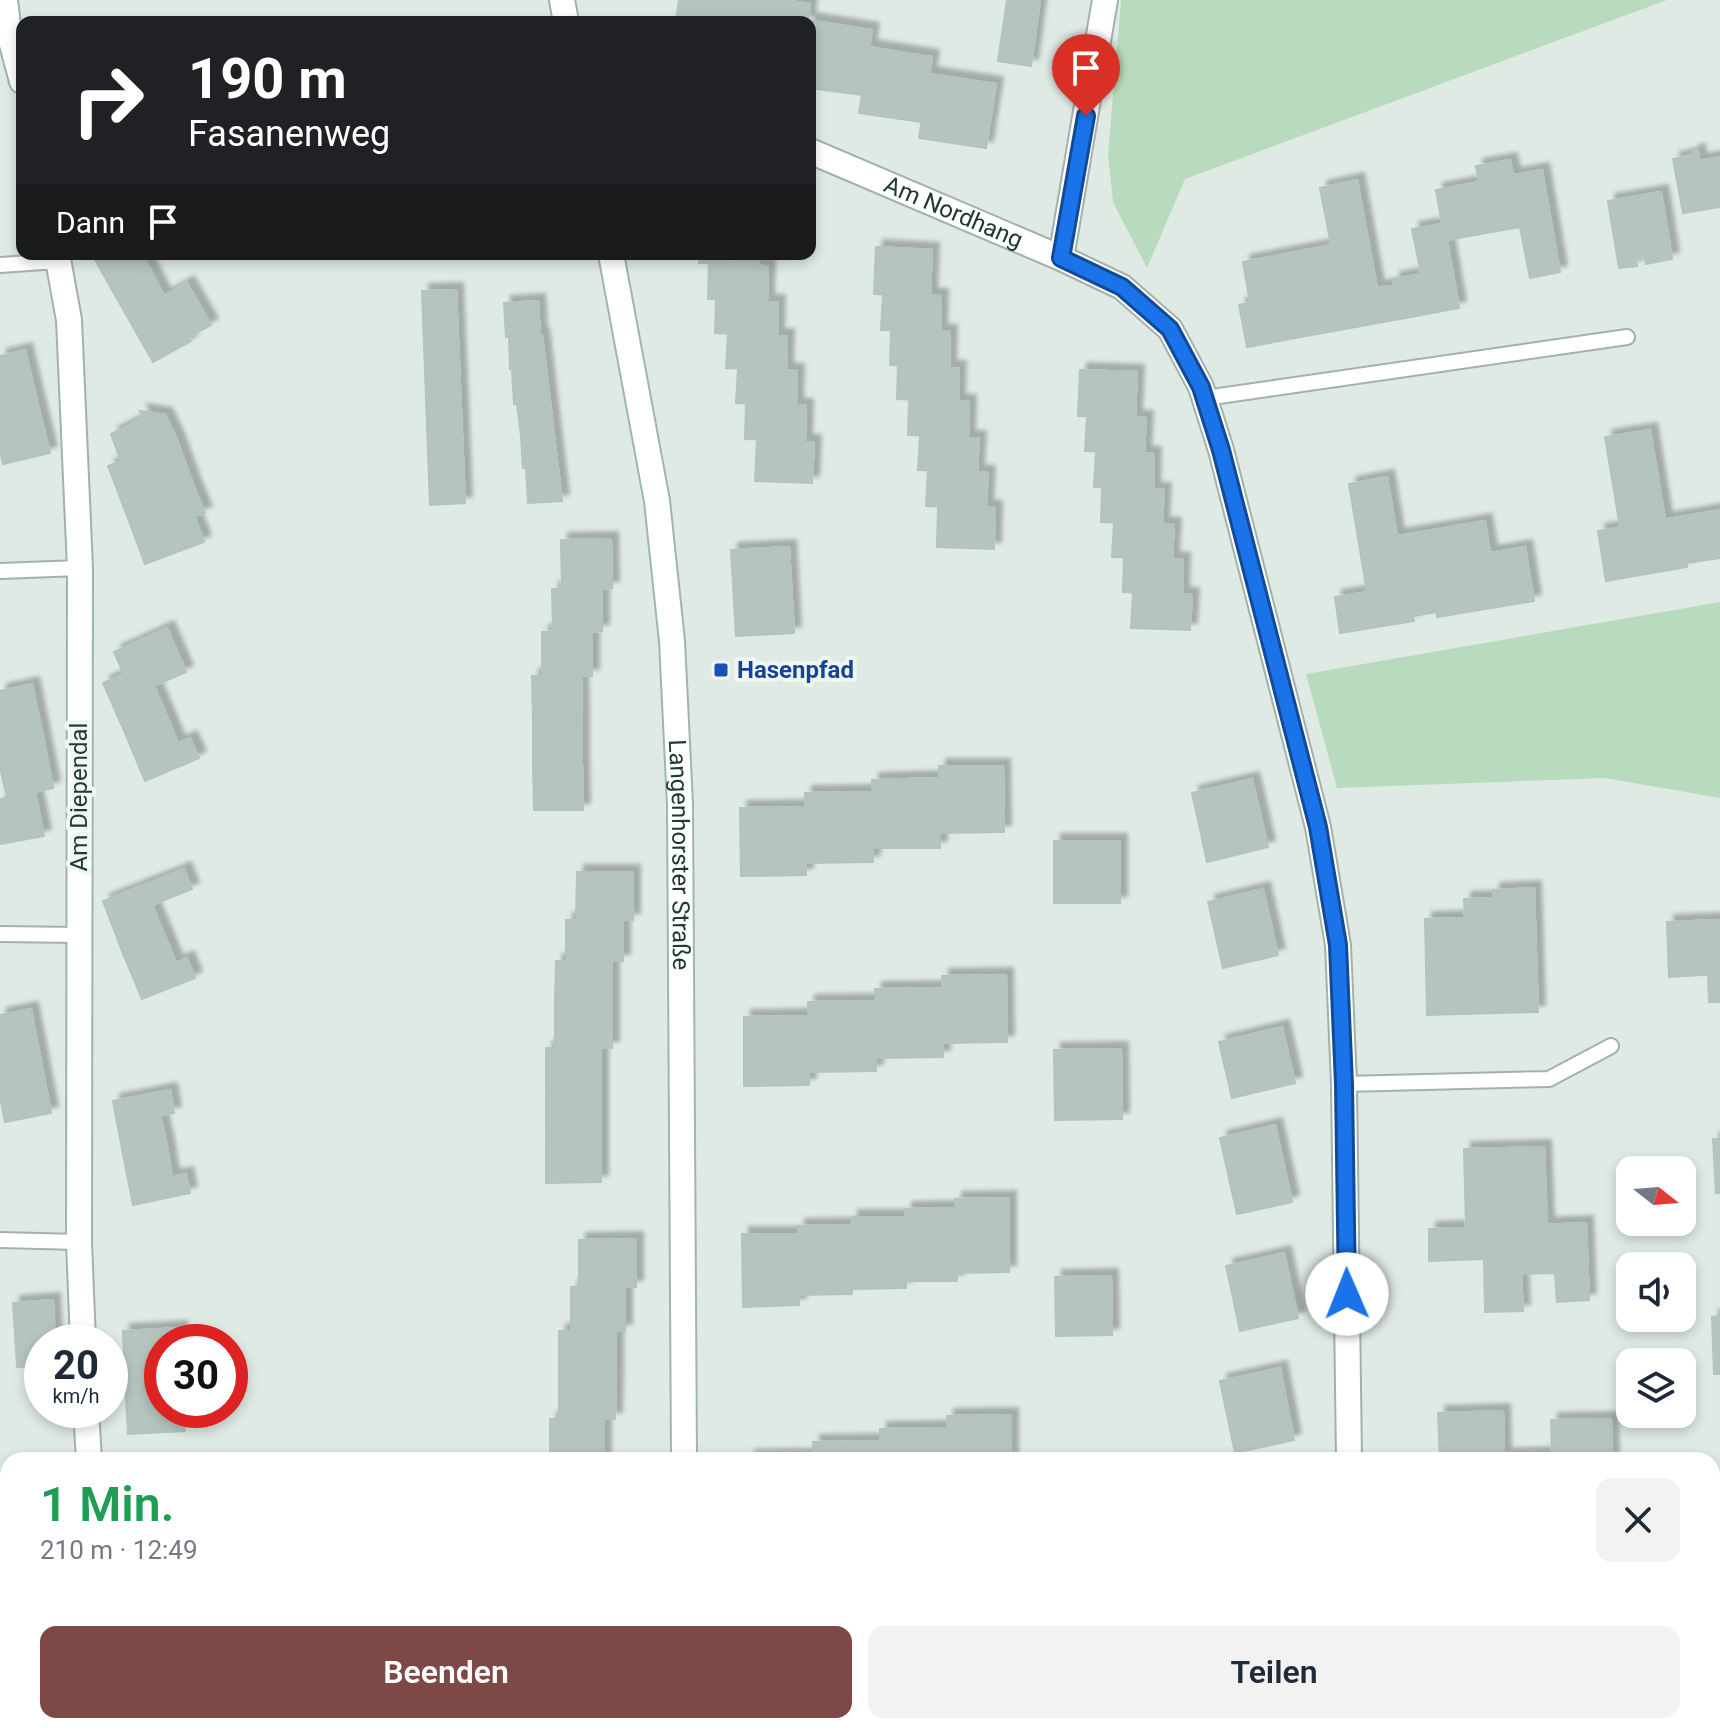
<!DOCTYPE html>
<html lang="de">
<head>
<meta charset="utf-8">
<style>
	body { margin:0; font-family:Roboto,sans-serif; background:#f2f2f3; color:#1f2937; height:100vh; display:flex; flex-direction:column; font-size:30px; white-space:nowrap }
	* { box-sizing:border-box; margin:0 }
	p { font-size:26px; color:#747a83 }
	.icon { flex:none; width:44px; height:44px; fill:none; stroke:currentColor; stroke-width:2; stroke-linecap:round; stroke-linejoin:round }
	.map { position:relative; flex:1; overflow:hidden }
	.details { position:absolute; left:0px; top:1452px; width:1720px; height:282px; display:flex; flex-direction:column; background:#fff; border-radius:24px 24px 0 0; box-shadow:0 4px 12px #0003 }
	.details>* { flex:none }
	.banner { position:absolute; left:16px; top:16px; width:800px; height:244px; border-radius:16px; box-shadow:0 4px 12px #0003; background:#202124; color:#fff; overflow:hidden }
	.needle { width:52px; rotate:107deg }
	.buttons { position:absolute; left:1616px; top:1156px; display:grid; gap:16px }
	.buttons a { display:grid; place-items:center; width:80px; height:80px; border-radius:16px; background:#fff; box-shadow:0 4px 12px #0003; font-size:40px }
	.speed { position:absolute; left:24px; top:1324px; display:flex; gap:16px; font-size:40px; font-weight:700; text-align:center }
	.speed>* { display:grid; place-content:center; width:104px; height:104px; border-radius:50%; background:#fff; box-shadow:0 4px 12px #0003; line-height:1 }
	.speed small { font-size:20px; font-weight:400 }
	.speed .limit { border:12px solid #d22; background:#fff; color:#111 }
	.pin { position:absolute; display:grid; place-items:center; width:68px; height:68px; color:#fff; margin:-82px -34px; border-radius:50% 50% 50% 0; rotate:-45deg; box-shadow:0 0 8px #0007 }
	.pin .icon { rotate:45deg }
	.me { position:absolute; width:88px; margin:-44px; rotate:359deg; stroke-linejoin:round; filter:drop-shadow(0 0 6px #0008) }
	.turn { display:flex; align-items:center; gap:28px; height:168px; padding:0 40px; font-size:36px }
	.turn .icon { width:104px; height:104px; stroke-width:2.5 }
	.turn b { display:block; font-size:56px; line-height:68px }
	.then { display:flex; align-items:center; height:76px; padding:0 40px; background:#0003; gap:16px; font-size:30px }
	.round { display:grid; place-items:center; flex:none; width:84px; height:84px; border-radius:16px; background:#f2f2f3 }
	.summary { display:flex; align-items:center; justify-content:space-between; height:136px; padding:0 40px }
	h1 { font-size:48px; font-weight:600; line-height:60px; color:#1e9e55 }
	.cta { display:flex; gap:16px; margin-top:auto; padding:16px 40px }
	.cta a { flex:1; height:92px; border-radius:16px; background:#7d4846; color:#fff; font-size:32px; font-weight:600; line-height:92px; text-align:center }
	.cta a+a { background:#f2f2f3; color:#1f2937 }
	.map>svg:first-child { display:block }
</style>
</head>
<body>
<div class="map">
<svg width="1720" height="1733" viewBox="0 0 1720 1733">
	<defs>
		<filter id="shadow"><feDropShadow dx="7" dy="-7" stdDeviation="2" flood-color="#0004"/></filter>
	</defs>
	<rect width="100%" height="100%" fill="#dfeae4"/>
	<path fill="#b8dbbe" d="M1121,0H1667L1185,179L1147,268L1113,202L1108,155Z
		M1720,602V798L1605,778L1337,788L1306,674Z"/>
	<path fill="#b5c5bd" stroke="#b2c4bb" stroke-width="2" filter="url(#shadow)" d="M679,0H748L745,22H676Z
		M748,0H784L810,4L808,22H745Z
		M1007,0H1040L1031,66L998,61Z
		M808,20L872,30L862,95L810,88Z
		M869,47L932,57L922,122L859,113Z
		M929,74L996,84L986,148L919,138Z
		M1698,151L1699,161L1720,157V207L1683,213L1673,159L1692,155V152Z
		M1510,160L1513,175L1542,170L1560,272L1530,278L1520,227L1447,240L1459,308L1400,319L1393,279L1421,274L1412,229L1442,224L1436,190L1479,182L1476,166Z
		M1357,180L1377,288L1394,285L1400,319L1247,347L1239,305L1250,303L1243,262L1331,245L1320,188Z
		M1661,192L1672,259L1646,264L1645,258L1636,259L1637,266L1619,268L1608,201Z
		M876,247L932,250L930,296L874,294Z
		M92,254H141L150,269L112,290Z
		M700,254H759L758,265L699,263Z
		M709,263L768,266L767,301L708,299Z
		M150,269L164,296L187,283L211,325L188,337L191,341L153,362L112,290Z
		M456,290L465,503L430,505L422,291Z
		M883,294L941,296L940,332L881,330Z
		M716,299L778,302L777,336L715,333Z
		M538,301L540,336L542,335L562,501L528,503L526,468H523L521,436L517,404H514L512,369H510L509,336L506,337L504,303Z
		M891,330L950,332L949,368L890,365Z
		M728,334L787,336L786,371L726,368Z
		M25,350L37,401L0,410V356Z
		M898,365L959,368L958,402L897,399Z
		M738,369L797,371L796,406L736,403Z
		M1080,370L1137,372L1135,418L1078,416Z
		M909,400L969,402L968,437L908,435Z
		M37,401L50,453L3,464L0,451V410Z
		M746,404L806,406L805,441L745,439Z
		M140,411L165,415L177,440L121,461L111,434L144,418Z
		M1087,416L1146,418L1144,454L1085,451Z
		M1650,430L1665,519L1620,527L1605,437Z
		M920,436L979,438L977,472L918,470Z
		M177,440L194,487L169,496L172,504L129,521L108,466Z
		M757,440L814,442L812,483L755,481Z
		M1096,452L1154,454L1153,490L1094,487Z
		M928,470L988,473L986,508L926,506Z
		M1387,477L1397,536L1485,521L1490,553L1525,547L1534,601L1437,617V612L1413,616L1414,621L1340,633L1335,597L1367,592L1349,484Z
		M194,487L205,513L194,516L204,542L145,564L129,521L172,504L169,496Z
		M1102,488L1164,490L1162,524L1101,522Z
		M938,506L995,508L994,549L937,547Z
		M1720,510V558L1687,563V567L1606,581L1598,531Z
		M1114,522L1174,525L1172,559L1112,557Z
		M611,539L612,588L562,589L561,540Z
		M789,547L794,633L736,636L731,550Z
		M1124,557L1183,560L1182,595L1123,592Z
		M602,588V631L553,632L552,589Z
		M1133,593L1192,595L1190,630L1131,628Z
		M167,628L186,672L133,695L114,652Z
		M592,631V676H542V632Z
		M124,674L133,695L154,686L166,714L125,733L103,683Z
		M532,676H581L582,720H533Z
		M32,684L43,737L0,746V691Z
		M166,714L178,743L190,738L199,758L145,781L125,733Z
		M533,720H582V763H533Z
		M43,737L53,788L7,798L0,767V746Z
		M533,763H582L583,810H534Z
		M939,766H1003L1004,832L940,833Z
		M939,778L940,848H873L872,780Z
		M1252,779L1268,847L1207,862L1192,793Z
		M35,792L44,836L0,844V799Z
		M872,792L873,862L806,863L805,793Z
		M805,807L806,875L741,876L740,808Z
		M1054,841H1120V903H1054Z
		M184,869L192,889L152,905L164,934L122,951L103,901Z
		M577,872H633V920H576Z
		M1534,888L1538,1012L1427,1015L1425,919L1465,918L1464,899L1493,898V890Z
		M1263,889L1278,955L1223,968L1208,902Z
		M566,920H623V961H566Z
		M1720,920V974L1669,977L1667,922Z
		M164,934L176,963L187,958L195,978L142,999L122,951Z
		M556,961H612V1002H555Z
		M1720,974V1002H1709L1708,975Z
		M1006,975L1007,1042L943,1043L942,976Z
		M943,988V1057L876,1058L875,989Z
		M875,1001L876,1071L809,1072L808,1002Z
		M555,1002H612V1048H555Z
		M31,1009L41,1061L0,1070V1015Z
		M809,1016V1085L744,1086V1017Z
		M1282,1027L1295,1083L1232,1098L1219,1042Z
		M546,1048H601V1091H546Z
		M1121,1049L1122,1119L1055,1120L1054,1050Z
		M41,1061L51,1113L5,1122L0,1096V1070Z
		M170,1090L174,1113L160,1115L167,1146L123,1154L113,1101Z
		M546,1091H601V1137L546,1136Z
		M1275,1125L1292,1202L1237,1214L1220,1138Z
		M546,1136L601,1137V1182L546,1183Z
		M1713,1139H1720V1193H1716Z
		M167,1146L172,1177L186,1174L190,1193L133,1205L123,1154Z
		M1544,1147L1547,1224L1466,1227L1464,1149Z
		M1009,1198V1272L956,1273L955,1199Z
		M956,1208L957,1281H905V1209Z
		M851,1217H905L906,1288L852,1289Z
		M1586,1223L1589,1300L1557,1302L1555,1273L1521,1274L1523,1311L1485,1312L1484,1259L1429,1261V1229Z
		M851,1225L852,1294L798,1295V1226Z
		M742,1234H798L799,1305L743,1307Z
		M636,1239V1287H579V1240Z
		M1284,1253L1298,1318L1240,1331L1226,1266Z
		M1111,1276L1112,1335L1056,1336L1055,1277Z
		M571,1287H625V1331H571Z
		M53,1300L55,1342H42V1366L17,1367L13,1303Z
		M1720,1316V1374H1714L1712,1317Z
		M180,1328V1342H162V1380L125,1382L123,1331Z
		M559,1331H616V1375H559Z
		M1280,1368L1294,1440L1235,1453L1220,1381Z
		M559,1375H616L615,1419H559Z
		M162,1380V1410H184L185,1431L128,1434L125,1382Z
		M1503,1411L1504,1460H1440L1438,1413Z
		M1011,1415V1460H947V1416Z
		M550,1419H604V1460H550Z
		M1611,1419L1612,1460H1504V1456L1552,1454L1551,1420Z
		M947,1428V1460H880V1429Z
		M879,1441L880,1460H813V1442Z
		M813,1456V1460H748V1457Z
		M0,1490H8V1528H0Z
		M1720,1508V1557H1712V1509Z
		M0,1630H8V1677H0Z
		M1720,1696V1733H1712V1697Z
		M153,1726H200V1729L207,1730V1733H152Z
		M569,1726H625V1733H569Z
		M748,1726H813V1733H748Z
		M813,1726H880V1733H813Z"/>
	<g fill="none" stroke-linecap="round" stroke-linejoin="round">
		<defs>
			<path id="lane" d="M0,265L58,261
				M1205,398L1627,337
				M0,571L80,568
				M0,934L79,935
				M1344,1084L1549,1079L1611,1046
				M0,1240L79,1242"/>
			<g id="street">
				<path d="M5,0L9,33L22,81"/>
				<path id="s1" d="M810,151L1061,258L1122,287L1170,329L1201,387L1221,450L1318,827L1338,945L1344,1084L1349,1460"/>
				<path d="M57,254L69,320L80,568L79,1242L83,1342"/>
				<path d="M1061,258L1105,0"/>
				<path d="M86,1410L89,1460"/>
				<path d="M0,1575L8,1574"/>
				<path d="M1350,1726V1733"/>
			</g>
			<g id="secondary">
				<path d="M562,0L566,22"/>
				<path id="s2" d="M611,254L657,501L672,641L680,804L684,1460"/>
				<path d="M691,1726V1733"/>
			</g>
		</defs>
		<use href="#lane" stroke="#a2b2ab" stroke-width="18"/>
		<use href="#street" stroke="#a2b2ab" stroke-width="28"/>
		<use href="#secondary" stroke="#9fb6ab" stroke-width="28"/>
		<use href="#lane" stroke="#fff" stroke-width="14"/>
		<use href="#street" stroke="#fff" stroke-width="24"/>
		<use href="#secondary" stroke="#fff" stroke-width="24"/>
	</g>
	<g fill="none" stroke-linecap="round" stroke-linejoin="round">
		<defs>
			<path id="route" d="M1086,116L1061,258L1122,287L1170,329L1201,387L1221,450L1318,827L1338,945L1344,1084L1347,1294"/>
		</defs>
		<use href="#route" stroke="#114b97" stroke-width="20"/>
		<use href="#route" stroke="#1a73e8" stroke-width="14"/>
	</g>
	<rect fill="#1a4fb4" stroke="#f0f7f3" stroke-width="3" x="713" y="662" width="16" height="16" rx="4"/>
	<g text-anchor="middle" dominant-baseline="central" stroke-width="8" stroke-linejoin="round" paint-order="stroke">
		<g font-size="24" fill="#213a31" stroke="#f0f7f3">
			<text stroke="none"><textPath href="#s1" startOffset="156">Am Nordhang</textPath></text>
			<text transform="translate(79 797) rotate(-90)">Am Diependal</text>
			<text stroke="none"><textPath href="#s2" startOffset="606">Langenhorster Straße</textPath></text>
		</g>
		<g font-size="24" font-weight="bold" fill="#164399" stroke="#f0f7f3" text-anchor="start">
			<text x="737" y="670">Hasenpfad</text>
		</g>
	</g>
</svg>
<div class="buttons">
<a><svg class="needle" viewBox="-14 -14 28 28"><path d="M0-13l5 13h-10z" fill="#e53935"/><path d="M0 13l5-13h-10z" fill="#747a83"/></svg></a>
<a><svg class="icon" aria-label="sound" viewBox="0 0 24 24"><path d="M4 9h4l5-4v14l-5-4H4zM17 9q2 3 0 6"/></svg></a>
<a><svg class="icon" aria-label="layers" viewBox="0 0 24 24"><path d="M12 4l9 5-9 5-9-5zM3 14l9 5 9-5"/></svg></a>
</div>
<div class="speed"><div>20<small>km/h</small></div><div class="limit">30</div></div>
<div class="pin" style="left:1086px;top:116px;background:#d93025"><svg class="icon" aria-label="arrive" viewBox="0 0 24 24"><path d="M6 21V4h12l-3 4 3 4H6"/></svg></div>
<svg class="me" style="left:1347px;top:1294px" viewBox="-20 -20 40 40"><circle r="19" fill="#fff"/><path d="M0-13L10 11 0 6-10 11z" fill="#1a73e8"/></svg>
<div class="banner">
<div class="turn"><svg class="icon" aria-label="right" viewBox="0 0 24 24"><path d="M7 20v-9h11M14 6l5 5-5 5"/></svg><div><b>190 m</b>Fasanenweg</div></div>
<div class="then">Dann<svg class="icon" aria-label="arrive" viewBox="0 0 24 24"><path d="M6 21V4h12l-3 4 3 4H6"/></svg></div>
</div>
<section class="details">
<div class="summary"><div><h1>1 Min.</h1><p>210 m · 12:49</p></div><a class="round"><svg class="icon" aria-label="close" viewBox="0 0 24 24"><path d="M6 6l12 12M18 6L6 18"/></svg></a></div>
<div class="cta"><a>Beenden</a><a>Teilen</a></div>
</section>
</div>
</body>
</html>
